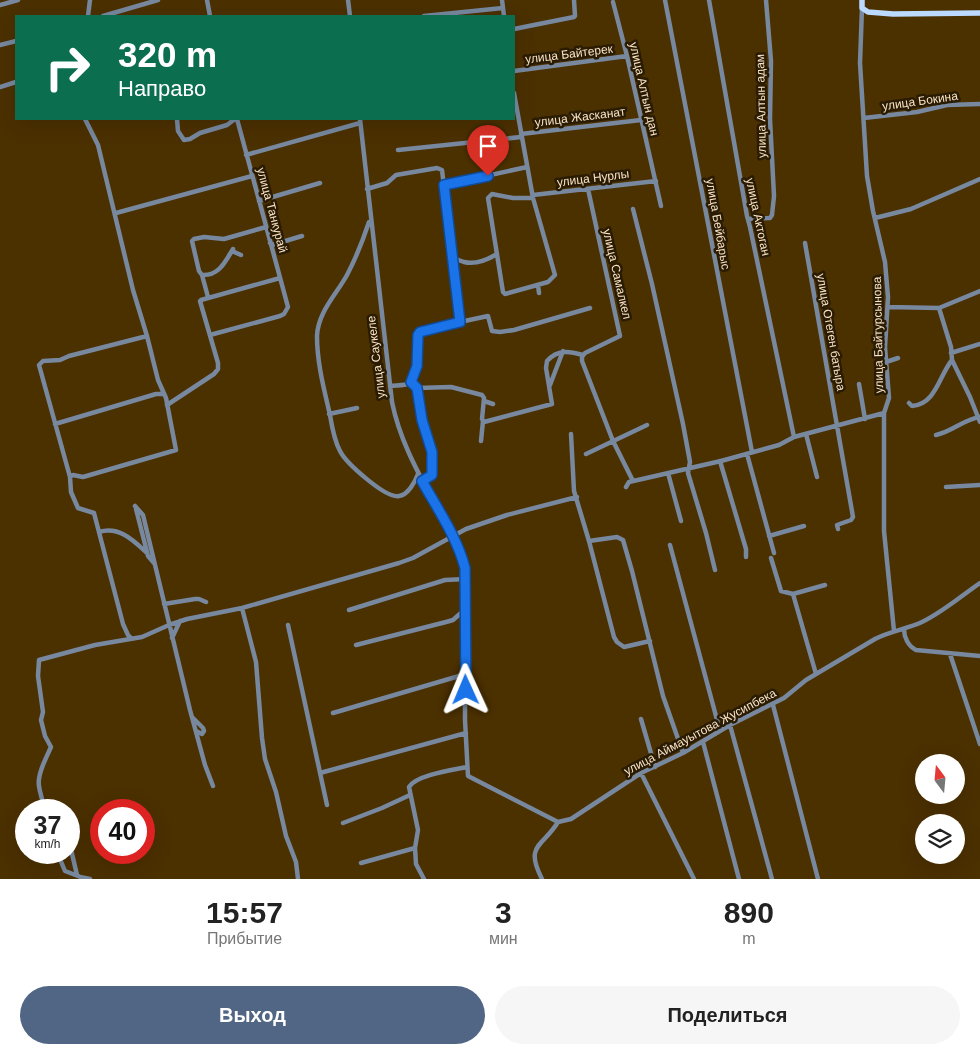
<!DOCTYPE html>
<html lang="ru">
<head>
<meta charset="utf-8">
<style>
	body { margin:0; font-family:Helvetica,sans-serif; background:#f6f6f6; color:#222; height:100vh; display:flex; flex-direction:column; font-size:19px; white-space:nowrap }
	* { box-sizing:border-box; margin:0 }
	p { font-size:16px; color:#767676 }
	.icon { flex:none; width:28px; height:28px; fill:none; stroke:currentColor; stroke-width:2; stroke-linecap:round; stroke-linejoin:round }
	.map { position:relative; height:879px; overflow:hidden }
	.drawer { display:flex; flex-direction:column; background:#fff; flex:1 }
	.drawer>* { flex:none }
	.hud { position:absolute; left:15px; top:15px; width:500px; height:105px; border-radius:0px; box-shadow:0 5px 20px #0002; background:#0b6e4f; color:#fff; overflow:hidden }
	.needle { width:32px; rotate:344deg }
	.buttons { position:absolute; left:915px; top:754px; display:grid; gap:10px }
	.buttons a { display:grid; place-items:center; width:50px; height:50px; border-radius:50%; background:#fff; box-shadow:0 5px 20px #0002; font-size:25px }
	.speed { position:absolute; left:15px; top:799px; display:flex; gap:10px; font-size:25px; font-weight:700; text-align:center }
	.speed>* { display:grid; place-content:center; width:65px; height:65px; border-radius:50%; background:#fff; box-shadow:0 5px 20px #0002; line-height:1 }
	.speed small { font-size:12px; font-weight:400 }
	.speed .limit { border:8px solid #d22; background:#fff; color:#111 }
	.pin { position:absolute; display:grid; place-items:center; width:42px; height:42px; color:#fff; margin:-51px -21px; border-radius:50% 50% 50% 0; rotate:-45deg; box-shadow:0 0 5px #0007 }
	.pin .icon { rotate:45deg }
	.me { position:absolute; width:55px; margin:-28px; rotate:359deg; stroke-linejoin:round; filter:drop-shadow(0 0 4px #0008) }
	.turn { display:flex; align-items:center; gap:18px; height:105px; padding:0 20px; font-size:22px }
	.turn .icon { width:65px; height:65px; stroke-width:2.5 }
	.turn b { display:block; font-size:35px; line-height:42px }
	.eta { display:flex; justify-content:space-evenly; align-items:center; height:85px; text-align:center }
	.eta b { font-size:30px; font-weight:700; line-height:35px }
	.button { display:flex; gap:10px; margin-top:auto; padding:10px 20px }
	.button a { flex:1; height:58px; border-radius:30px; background:#506684; color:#fff; font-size:20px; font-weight:700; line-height:58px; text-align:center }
	.button a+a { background:#f6f6f6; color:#222 }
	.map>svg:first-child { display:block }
</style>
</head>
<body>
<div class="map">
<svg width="980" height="879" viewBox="0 0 980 879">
	<rect width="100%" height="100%" fill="#4b3000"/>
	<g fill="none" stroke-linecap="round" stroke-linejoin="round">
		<path stroke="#77889f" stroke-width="4.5" d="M207,0L210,16
			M348,0L350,16
			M502,0L504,16
			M665,0L752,452
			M709,0L747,216L750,227L794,437
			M613,2L627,56L661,206
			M0,5L18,0
			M862,8L860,63L867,176L873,211L885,262L888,297L885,347L889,398L884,413V531L894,631
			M88,16L90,0
			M103,16L158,0
			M424,16L503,8
			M514,29L574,17L575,16L574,0
			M0,45L16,41
			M514,71L627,56
			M0,87L16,82
			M514,93L533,198L555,275L548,282L505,294L503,292L488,198L492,194L513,198H533
			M864,118L917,112L947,105L980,104
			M85,119L98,145L133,290L147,336
			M177,119L178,131L184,140L190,139L200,133L227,125L235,119
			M360,119L392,402C400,442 420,476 439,512C449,530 460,548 465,568V720L468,776L558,822
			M521,134L641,120
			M398,150L521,137
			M246,155L360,123
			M444,185L527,167
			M367,189L387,183L396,175L437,168L442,170L460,322L420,332C410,343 425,375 410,383C405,386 396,385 390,386
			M588,189L620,336L585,353L582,357V361L613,441L633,481
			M533,195L656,181
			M259,201L320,183
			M633,209L652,284L683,424L690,462L688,473L706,533L715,570
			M116,213L252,176
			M875,218L911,209L980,179
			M748,219L770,218L772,215L774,196L770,119L771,61L766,0
			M369,222C363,240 356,258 347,275C336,295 318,312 317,336C317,363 324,389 330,415C332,427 334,440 340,451C346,463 386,499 399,496C408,495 415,482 418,474
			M270,243L272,245L302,236
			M805,243L853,517L851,520L837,525L838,529
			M232,251L241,255
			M452,258C457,259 460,261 464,262C476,265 487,260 497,254
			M202,275C219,276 225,262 233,249
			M538,285L539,293
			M208,297L202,275L199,271L192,241L194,239L204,237L224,239L266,227
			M888,307L939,308L980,291
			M939,308L951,347L952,360L970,397L980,422
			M460,322L488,316L492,331L500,332L514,330L590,308
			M210,335L280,316L284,314L288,307L237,119
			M951,353L980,344
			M886,362L898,358
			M411,382L417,388L422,420L432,452V475L422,481
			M859,384L865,419
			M550,385L563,351
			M417,388L451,387L482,395L484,398L482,419L484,422L552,404L546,368L547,361C558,349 569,351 583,355
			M484,401L493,404
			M909,403L912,406C936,404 939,376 952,360
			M167,405L214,374L218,369V363L200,301L201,300L280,278
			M329,414L357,408
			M55,424L156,394H163
			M571,434L574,491L589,541L614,637L617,642L624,647L650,641
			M806,434L817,477
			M936,435C952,432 964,419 980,417
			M481,441L483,421
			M586,454L647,425
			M747,454L774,553
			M720,461L746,549V557
			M668,473L681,521
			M70,477L73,475L83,477L176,450L166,398L158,380L147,336L69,356L60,360L43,361L39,365L70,477L71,492L78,508L94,513L123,624L128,635L131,638
			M626,487L629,482L721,461L779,445L794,437L884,413
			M946,487L980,485
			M135,506L143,515L190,710L205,765L213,786
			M136,509L148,556L154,563
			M99,532C119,526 133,540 146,552
			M769,536L804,526
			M589,541L617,537L623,540L632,571L663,696L683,753
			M670,545L720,731
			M771,558L781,591L793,594L816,674
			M793,594L825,585
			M164,604L195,599H199L206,602
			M242,608L256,662L262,738L265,759L276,792L286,836L296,862L298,879
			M349,610L445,580L466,579
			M288,625L327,805
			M904,629C904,637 908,646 916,650L980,656
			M172,638L180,621
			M356,645L446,622L453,620L462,612L465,613
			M950,654L980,744
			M773,705L818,879
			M333,713L466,674
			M192,717L203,728L204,731L202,734L196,731
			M641,719L655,767
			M730,725L772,879
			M703,742L739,879
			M320,773L466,733
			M641,773L694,879
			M43,810C44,801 40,795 39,786C37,775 46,758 51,747L45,736L41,720L43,712L38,676L39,660L95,645L142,637L169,625L187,619L242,608L399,563L413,558L466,529L507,515L577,497
			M558,822L571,819L641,773L683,753L730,725L784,698L806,680L875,639C890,631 907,629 922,622C943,612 961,596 980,583
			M343,823L382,808L410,795
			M69,841L77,875L80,877L90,879
			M57,852L65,871L78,876
			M361,863L415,848
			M424,879L416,864L415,848L418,830L409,787C416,775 453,770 467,767
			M542,879C524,844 543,847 558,822"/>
		<path stroke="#bcd9ff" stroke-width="5.5" d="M862,0V8L868,12L893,14L980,13"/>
	</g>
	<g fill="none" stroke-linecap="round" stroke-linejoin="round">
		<defs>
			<path id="route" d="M466,690L465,568C457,537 437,508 422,481L432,475V452L422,420L417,388L411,382L417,366L418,335L420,332L460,322L444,185L488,176"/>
		</defs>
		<use href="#route" stroke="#114b97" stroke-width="12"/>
		<use href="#route" stroke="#1a73e8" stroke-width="9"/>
	</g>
	<g text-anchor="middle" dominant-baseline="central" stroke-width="5" stroke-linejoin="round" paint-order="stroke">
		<g font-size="12" fill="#f9e3c6" stroke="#2a1b03">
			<text transform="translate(569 54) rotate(-7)">улица Байтерек</text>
			<text transform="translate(644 89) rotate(77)">улица Алтын дан</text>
			<text transform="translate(920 101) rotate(-8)">улица Бокина</text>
			<text transform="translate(761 106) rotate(-91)">улица Алтын адам</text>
			<text transform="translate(580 117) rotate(-7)">улица Жасканат</text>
			<text transform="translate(593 178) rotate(-7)">улица Нурлы</text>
			<text transform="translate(272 210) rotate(75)">улица Танкурай</text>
			<text transform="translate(758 217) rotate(78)">улица Актоган</text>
			<text transform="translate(718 224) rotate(80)">улица Бейбарыс</text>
			<text transform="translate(617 274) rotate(77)">улица Самалкел</text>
			<text transform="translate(831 332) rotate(80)">улица Отеген батыра</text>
			<text transform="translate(878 335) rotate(-91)">улица Байтурсынова</text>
			<text transform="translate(376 357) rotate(-97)">улица Саукеле</text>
			<text transform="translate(700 732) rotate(-28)">улица Аймауытова Жусипбека</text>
		</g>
	</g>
</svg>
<div class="buttons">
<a><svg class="needle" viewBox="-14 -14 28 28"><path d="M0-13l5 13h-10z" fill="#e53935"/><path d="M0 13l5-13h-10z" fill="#767676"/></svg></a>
<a><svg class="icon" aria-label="layers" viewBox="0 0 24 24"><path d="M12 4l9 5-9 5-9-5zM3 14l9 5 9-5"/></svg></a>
</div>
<div class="speed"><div>37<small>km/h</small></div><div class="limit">40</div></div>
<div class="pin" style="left:488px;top:176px;background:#d93025"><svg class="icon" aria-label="arrive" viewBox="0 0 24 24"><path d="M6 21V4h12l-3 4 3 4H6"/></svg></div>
<svg class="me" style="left:466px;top:690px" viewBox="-20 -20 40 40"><path d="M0-17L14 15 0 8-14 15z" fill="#1a73e8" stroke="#fff" stroke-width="4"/></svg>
<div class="hud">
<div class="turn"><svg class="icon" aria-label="right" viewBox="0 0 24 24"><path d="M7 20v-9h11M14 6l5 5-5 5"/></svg><div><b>320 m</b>Направо</div></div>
</div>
</div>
<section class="drawer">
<div class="eta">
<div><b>15:57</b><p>Прибытие</p></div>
<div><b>3</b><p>мин</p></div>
<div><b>890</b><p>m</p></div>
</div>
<div class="button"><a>Выход</a><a>Поделиться</a></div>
</section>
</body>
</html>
